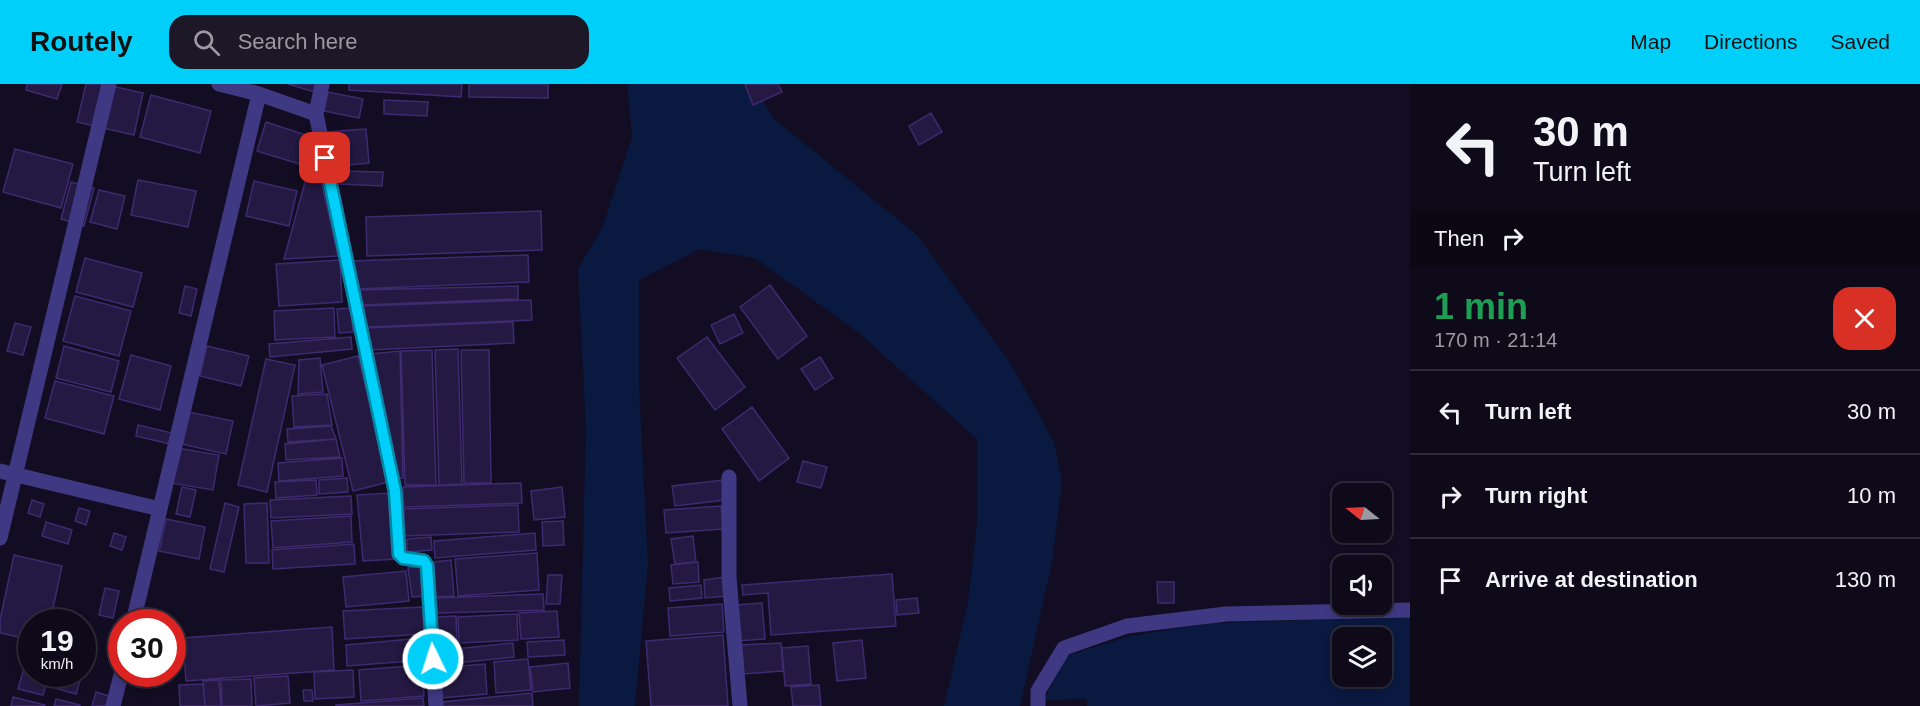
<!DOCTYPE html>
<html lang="en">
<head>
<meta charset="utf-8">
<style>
	body { margin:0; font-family:Arial,sans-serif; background:#1c1827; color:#f1f3f6; height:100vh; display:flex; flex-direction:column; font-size:22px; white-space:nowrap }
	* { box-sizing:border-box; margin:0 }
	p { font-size:20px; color:#9b9aa2 }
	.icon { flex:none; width:33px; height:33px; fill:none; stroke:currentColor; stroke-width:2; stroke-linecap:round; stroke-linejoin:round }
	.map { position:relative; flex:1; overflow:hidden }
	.sheet { display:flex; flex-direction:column; background:#0e0a1a; width:510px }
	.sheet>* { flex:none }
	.top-card { background:#0e0a1a; color:#f1f3f6; overflow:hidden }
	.needle { width:39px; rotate:288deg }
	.tools { position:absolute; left:1332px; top:399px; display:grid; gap:12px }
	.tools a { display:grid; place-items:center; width:60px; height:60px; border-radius:12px; background:#0e0a1a; box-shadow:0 3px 9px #0003,0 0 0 2px #2e2b39; font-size:30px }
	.speed { position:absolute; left:18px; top:525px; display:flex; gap:12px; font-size:30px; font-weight:700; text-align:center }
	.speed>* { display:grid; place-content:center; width:78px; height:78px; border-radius:50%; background:#0e0a1a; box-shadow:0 3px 9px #0003,0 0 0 2px #2e2b39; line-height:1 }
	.speed small { font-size:15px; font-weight:400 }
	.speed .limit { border:9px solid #d22; background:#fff; color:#111 }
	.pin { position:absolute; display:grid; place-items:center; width:51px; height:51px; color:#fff; margin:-26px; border-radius:12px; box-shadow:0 3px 9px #0006 }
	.me { position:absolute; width:66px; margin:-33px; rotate:356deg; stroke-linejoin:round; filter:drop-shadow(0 0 4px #0008) }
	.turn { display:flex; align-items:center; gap:21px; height:126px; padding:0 24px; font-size:27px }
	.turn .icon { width:78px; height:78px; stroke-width:2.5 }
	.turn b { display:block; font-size:42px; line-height:51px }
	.then { display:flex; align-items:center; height:57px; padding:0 24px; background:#0003; gap:12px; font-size:22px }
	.round { display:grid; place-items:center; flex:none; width:63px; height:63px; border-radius:18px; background:#1c1827 }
	.summary { display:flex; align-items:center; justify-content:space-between; height:102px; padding:0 24px }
	h1 { font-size:36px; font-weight:700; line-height:45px; color:#1e9e55 }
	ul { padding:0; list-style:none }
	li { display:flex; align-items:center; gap:18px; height:84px; padding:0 24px; border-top:2px solid #2e2b39 }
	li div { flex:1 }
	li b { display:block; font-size:22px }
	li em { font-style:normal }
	header { display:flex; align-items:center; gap:36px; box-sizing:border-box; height:84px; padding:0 30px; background:#00d0f9; color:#111 }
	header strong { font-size:28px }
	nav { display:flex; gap:33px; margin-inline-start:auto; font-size:21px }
	.search { width:420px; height:54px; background:#1c1827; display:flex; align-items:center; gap:15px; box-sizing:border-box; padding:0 21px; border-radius:18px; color:#9b9aa2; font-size:22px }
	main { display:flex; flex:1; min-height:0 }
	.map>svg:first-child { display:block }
</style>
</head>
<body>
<header>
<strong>Routely</strong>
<div class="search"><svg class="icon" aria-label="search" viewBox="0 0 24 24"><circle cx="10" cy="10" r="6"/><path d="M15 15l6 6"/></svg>Search here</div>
<nav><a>Map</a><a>Directions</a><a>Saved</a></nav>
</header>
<main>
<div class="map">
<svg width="1410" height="622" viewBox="0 0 1410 622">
	<rect width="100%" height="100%" fill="#120d22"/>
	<path fill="#09193f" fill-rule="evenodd" d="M627,0H752L774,35L917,151L1011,280L1054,358L1062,397L1052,478L1020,622H944L968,518L977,439V355L859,249L755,174L700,165L639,196V300L648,480L635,622H579L586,346L578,185L603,142L632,53Z
		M1410,533V622H1087V615L1044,616L1066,572L1130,552L1212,539ZM1342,554H1382V592H1342Z"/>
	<path fill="#241943" stroke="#3d2b6f" stroke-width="1.5" d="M27,0H62L57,15L26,6Z
		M86,0H102L143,9L134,51L77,38Z
		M288,0H321L318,9Z
		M349,0H462L461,13L349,6Z
		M469,0H548V14L469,13Z
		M745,0H778L782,8L753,21Z
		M328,8L363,15L359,34L324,27Z
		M151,11L211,27L200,69L140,53Z
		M384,16L428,18L427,32L384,30Z
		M931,29L942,48L919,61L909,42Z
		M266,38L315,54L306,82L257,67Z
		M366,45L369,79L328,83L326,48Z
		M15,65L73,80L61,124L3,108Z
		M314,65L338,172L284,175Z
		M340,87L383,88L382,102L339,100Z
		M138,96L196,107L188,143L131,131Z
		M254,97L297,107L289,142L246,132Z
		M71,98L94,104L84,142L61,135Z
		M99,106L125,112L117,145L90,138Z
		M541,127L542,166L367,172L366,133Z
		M528,171L529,198L357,205L350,177Z
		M85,174L142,189L133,223L76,208Z
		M340,176L342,218L279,222L276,180Z
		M770,201L807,252L778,275L740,223Z
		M185,202L197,205L191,232L179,229Z
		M518,202V215L361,221L358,206Z
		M75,212L131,227L119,272L63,257Z
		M531,216L532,236L366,243L362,222Z
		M334,224L335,253L275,256L274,227Z
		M351,224L353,248L339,249L337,225Z
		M734,230L743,249L720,260L711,241Z
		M513,238L514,259L370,266L367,244Z
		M15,239L31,243L23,271L7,267Z
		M351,253L352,265L270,273L269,260Z
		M707,253L745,303L715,326L677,274Z
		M64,262L119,277L111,308L56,294Z
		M207,262L249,272L241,302L200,292Z
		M458,265L462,400L439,401L435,266Z
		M432,266L436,401H405L401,267Z
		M461,266H489L491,399H464Z
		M400,267L403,394L397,395L370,270Z
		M131,271L171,282L160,326L119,315Z
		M358,272L389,398L353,407L322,281Z
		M820,273L833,294L815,306L801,285Z
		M320,274L323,308L298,310L299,276Z
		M266,275L295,281L267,408L238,401Z
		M55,297L114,312L104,350L45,334Z
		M327,310L332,341L294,343L292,312Z
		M752,323L789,374L759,397L722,345Z
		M184,327L233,337L226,370L177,359Z
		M138,341L172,349L170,360L136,352Z
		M331,342L336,355L288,358L287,345Z
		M336,355L340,373L286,376L285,360Z
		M177,364L219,371L213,406L171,399Z
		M342,374L343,392L279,397L278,379Z
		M803,377L827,383L821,404L797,398Z
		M347,394L348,408L319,410V396Z
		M316,396L317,411L276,414L275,398Z
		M723,396L725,416L675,422L672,402Z
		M521,399L522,419L404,423L403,403Z
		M182,403L196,406L190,433L176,430Z
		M562,403L565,433L534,436L531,407Z
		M392,409L397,475L363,477L357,411Z
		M351,412L352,430L271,434L270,416Z
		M32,416L44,420L40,433L28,429Z
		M225,419L239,423L224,488L210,485Z
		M267,419L269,479H246L244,420Z
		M518,421L519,448L405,452L404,425Z
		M721,422L723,445L666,449L664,426Z
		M79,424L90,427L86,441L75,437Z
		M351,432L352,458L273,464L271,437Z
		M166,435L205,443L199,475L159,467Z
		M563,437L564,461L543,462L542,438Z
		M46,438L72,446L68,460L42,452Z
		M114,449L126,453L122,466L110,462Z
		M535,449L536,466L435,474L434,457Z
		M693,452L696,478L675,480L671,455Z
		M431,453L432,466L407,468V455Z
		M354,460L355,480L273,485L272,466Z
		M537,469L539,506L458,512L455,475Z
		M14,471L62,482L50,538H32V556L0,549V536Z
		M451,476L454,512L436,513L434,478Z
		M698,478L699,498L673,500L671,481Z
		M422,482L426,512L412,513L408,484Z
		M406,487L409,517L346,523L343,493Z
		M892,490L896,542L771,551L768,509L743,511L742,501Z
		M548,491H562L560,520H546Z
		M725,493L727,512L705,514L704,496Z
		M1157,498H1174V519H1158Z
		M701,501L702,514L670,517L669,504Z
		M105,504L119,507L113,534L99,531Z
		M543,510L544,526L437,529L436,514Z
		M917,514L919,529L897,531L896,516Z
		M762,519L765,555L739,557L736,521Z
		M722,520L724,548L670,552L668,524Z
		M423,523L424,550L345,555L343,527Z
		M557,527L559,553L521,555L519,529Z
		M517,530L518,556L459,559L458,533Z
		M456,532L457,562H437L436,533Z
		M332,543L334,586L186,597L183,554Z
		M723,551L728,622H651L646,557Z
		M422,554L424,576L347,582L346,561Z
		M564,556L565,571L528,573L527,558Z
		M862,556L866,594L837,597L833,559Z
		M513,559L514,573L437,581L436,567Z
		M781,559L783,587L742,590L740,561Z
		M808,562L811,600L785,602L782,564Z
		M30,563L32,590H49L43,611L18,605Z
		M528,575L531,606L496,609L494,578Z
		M568,579L570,604L533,608L530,583Z
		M485,580L487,610L441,614L438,584Z
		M422,581L424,612L361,617L359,586Z
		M353,586L354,613L315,615L314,588Z
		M55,590H82L76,610L51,603Z
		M126,590H153L151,596Z
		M288,592L290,619L256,622L254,594Z
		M251,595L252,622H222L221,596Z
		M219,596L221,622H205L203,597Z
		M203,600L205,622H180L179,601Z
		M819,601L821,622H793L791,603Z
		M303,606H312L313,617H304Z
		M96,608L109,612L106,622H92Z
		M532,609L533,622H443L442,618Z
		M13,613L45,621V622H11Z
		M423,614L424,622H336V621Z
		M56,615L80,621V622H54Z"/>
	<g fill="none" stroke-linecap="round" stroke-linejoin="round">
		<path stroke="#3f3882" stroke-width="15" d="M219,0L259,10L316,30
			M322,0L316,30L395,407L399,470L403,474L424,477L427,482L436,622
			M0,387L160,425
			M729,393V493L740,622
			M0,454L109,0
			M133,538L259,10
			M113,622L122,587
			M1038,622V607L1064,564L1127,542L1226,530L1410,526"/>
	</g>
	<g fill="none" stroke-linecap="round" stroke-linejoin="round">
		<defs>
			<path id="route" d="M325,74L395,407L399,470L403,474L424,477L427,482L433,575"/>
		</defs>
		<use href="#route" stroke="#0087a2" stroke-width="15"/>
		<use href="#route" stroke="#00d0f9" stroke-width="10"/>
	</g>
</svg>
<div class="tools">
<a><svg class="needle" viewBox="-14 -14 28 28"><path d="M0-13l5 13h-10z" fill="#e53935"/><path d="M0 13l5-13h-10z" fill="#9b9aa2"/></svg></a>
<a><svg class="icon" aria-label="sound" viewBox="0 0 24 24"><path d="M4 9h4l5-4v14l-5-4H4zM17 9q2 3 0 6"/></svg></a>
<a><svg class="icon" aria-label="layers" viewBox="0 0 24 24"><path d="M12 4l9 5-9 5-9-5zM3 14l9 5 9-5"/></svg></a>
</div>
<div class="speed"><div>19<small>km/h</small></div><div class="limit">30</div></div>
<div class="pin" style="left:325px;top:74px;background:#d93025"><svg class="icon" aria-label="arrive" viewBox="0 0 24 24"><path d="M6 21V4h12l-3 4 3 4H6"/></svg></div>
<svg class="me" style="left:433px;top:575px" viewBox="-20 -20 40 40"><circle r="17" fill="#00d0f9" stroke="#fff" stroke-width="3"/><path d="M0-11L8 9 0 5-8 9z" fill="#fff"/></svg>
</div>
<section class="sheet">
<div class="top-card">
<div class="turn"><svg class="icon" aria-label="left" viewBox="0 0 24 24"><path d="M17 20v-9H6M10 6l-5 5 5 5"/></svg><div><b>30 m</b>Turn left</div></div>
<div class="then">Then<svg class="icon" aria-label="right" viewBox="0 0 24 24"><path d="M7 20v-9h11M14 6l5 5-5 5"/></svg></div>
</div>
<div class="summary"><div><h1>1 min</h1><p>170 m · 21:14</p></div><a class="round" style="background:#d93025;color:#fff"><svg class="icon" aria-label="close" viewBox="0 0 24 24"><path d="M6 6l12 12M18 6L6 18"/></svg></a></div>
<ul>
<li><svg class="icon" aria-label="left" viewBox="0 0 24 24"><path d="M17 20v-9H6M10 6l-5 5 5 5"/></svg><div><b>Turn left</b></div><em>30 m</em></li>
<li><svg class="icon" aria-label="right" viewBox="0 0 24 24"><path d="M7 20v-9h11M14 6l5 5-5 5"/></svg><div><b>Turn right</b></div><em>10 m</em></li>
<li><svg class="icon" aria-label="arrive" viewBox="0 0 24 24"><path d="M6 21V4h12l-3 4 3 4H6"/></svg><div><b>Arrive at destination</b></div><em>130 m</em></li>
</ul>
</section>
</main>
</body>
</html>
